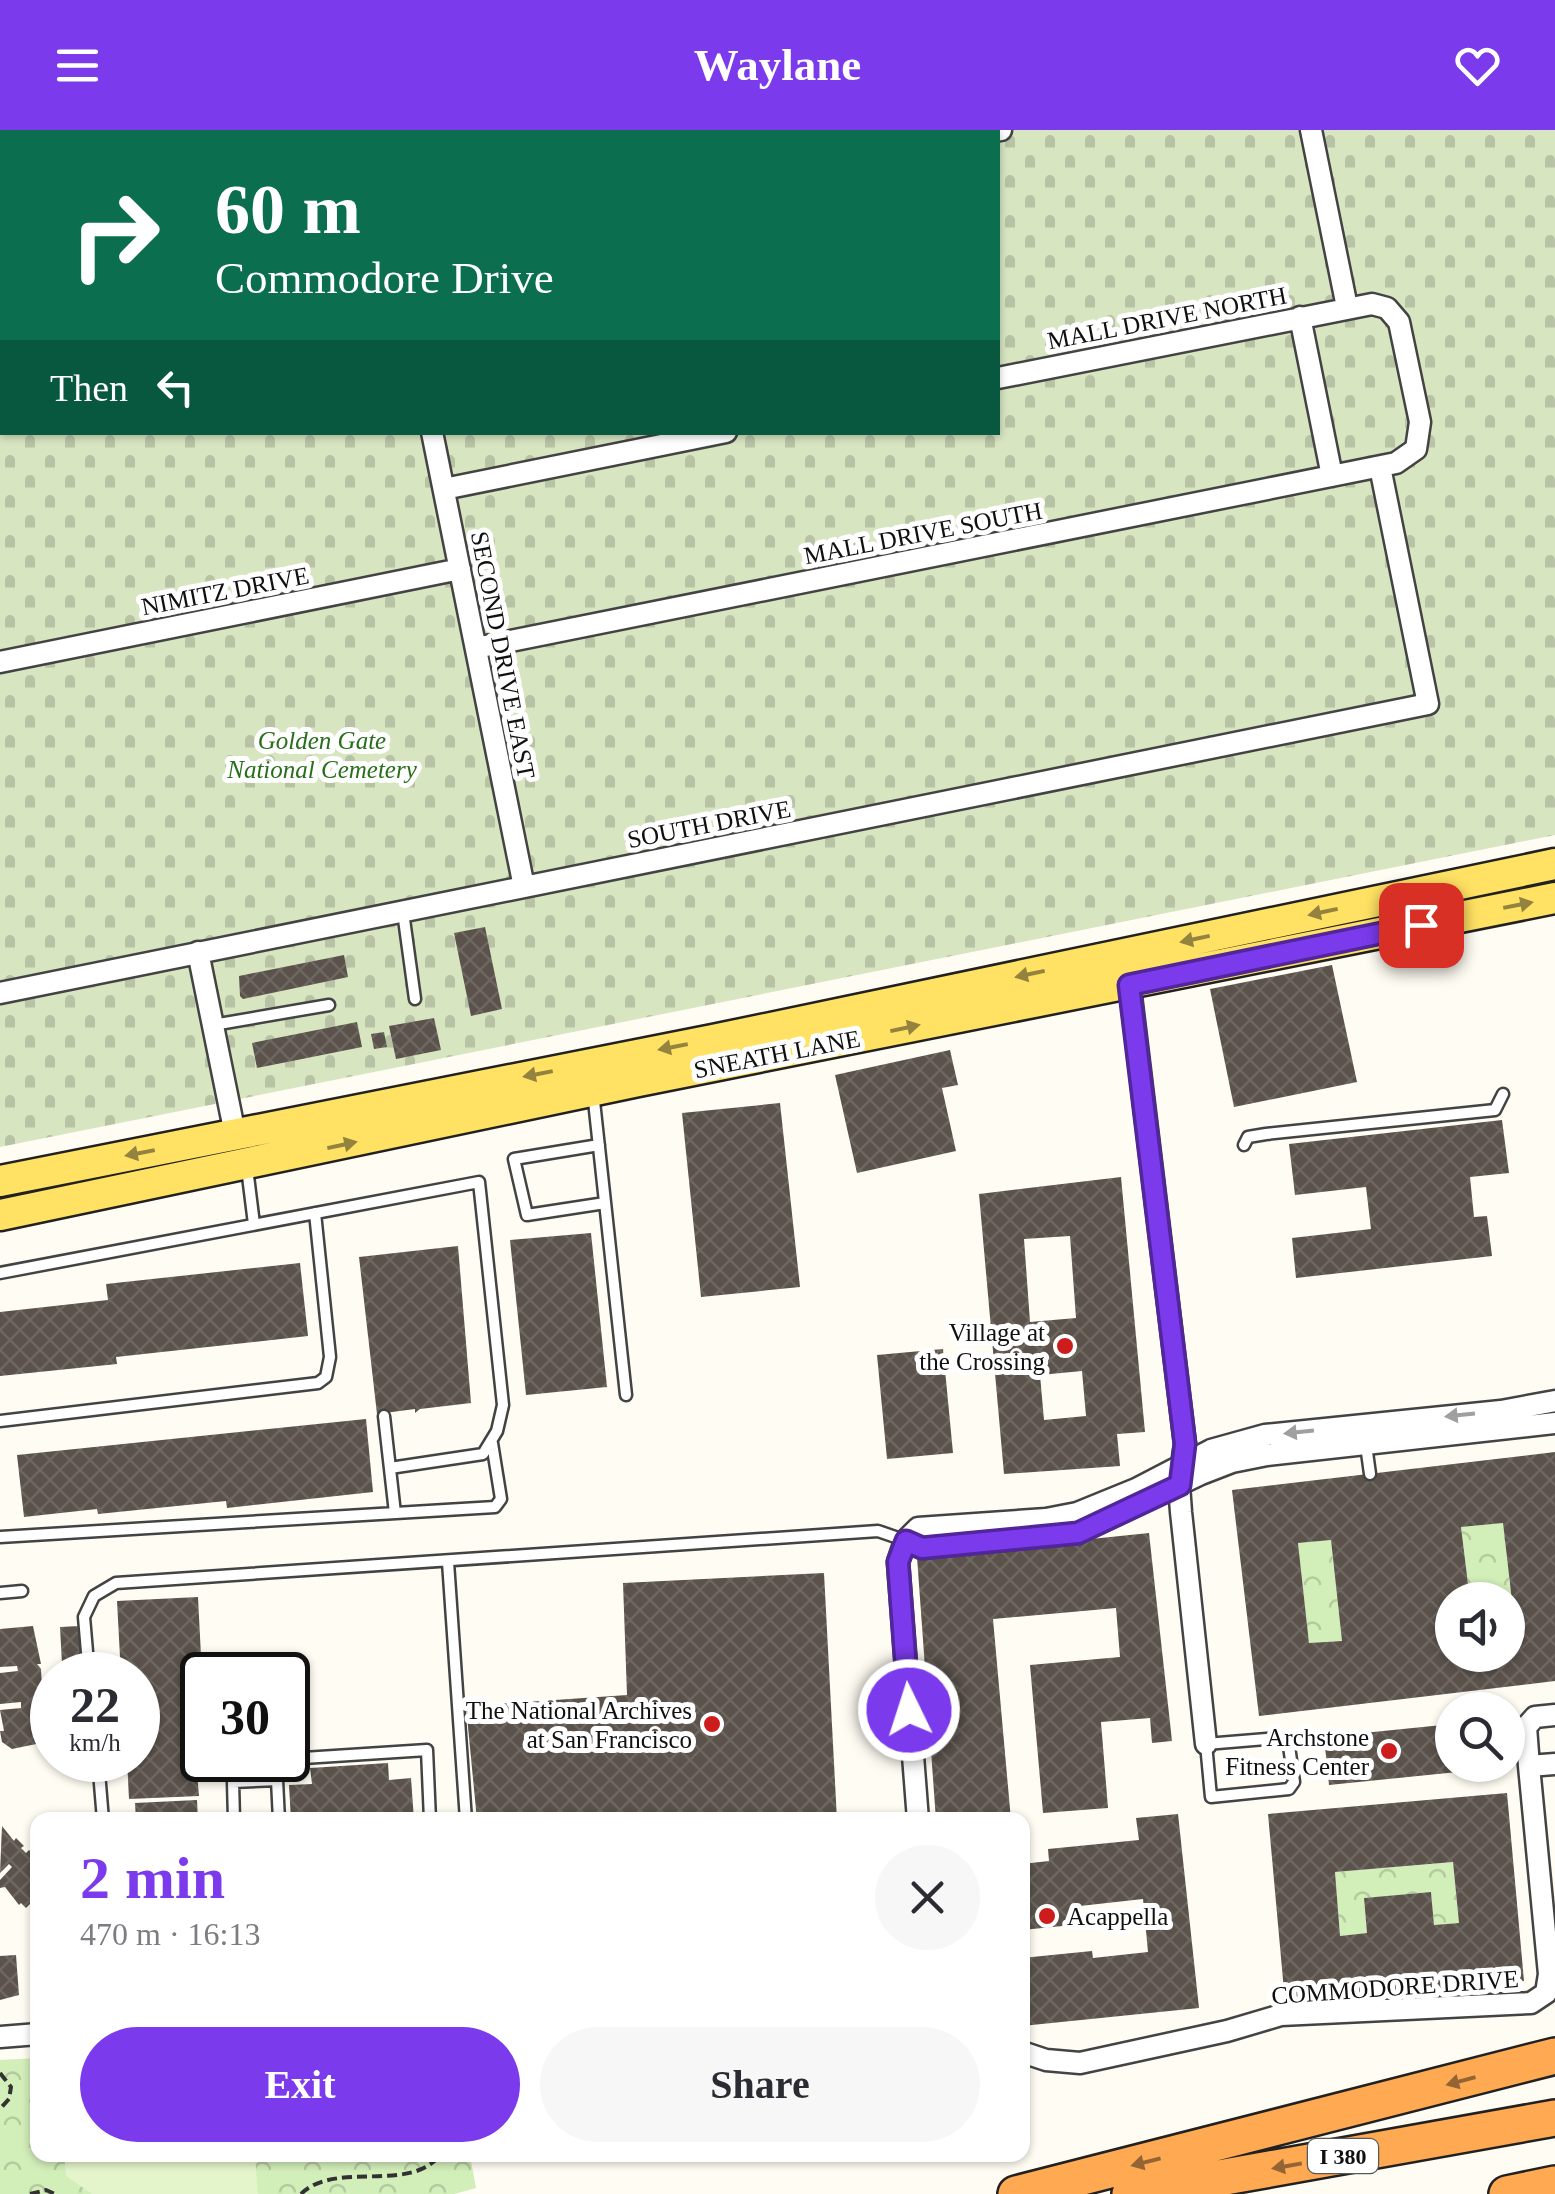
<!DOCTYPE html>
<html lang="en">
<head>
<meta charset="utf-8">
<style>
	body { margin:0; font-family:"Times New Roman",serif; background:#f7f7f7; color:#2b2b33; height:100vh; display:flex; flex-direction:column; font-size:38px; white-space:nowrap }
	* { box-sizing:border-box; margin:0 }
	p { font-size:32px; color:#7c7c81 }
	.icon { flex:none; width:55px; height:55px; fill:none; stroke:currentColor; stroke-width:2; stroke-linecap:round; stroke-linejoin:round }
	.map { position:relative; flex:1; overflow:hidden }
	.details { position:absolute; left:30px; top:1682px; width:1000px; height:350px; display:flex; flex-direction:column; background:#fff; border-radius:20px; box-shadow:0 2px 8px #0004 }
	.details>* { flex:none }
	.banner { position:absolute; left:0px; top:0px; width:1000px; height:305px; box-shadow:0 2px 8px #0004; background:#0b6e4f; color:#fff; overflow:hidden }
	.tools { position:absolute; left:1435px; top:1452px; display:grid; gap:20px }
	.tools a { display:grid; place-items:center; width:90px; height:90px; border-radius:50%; background:#fff; box-shadow:0 2px 8px #0004; font-size:50px }
	.speed { position:absolute; left:30px; top:1522px; display:flex; gap:20px; font-size:50px; font-weight:700; text-align:center }
	.speed>* { display:grid; place-content:center; width:130px; height:130px; border-radius:50%; background:#fff; box-shadow:0 2px 8px #0004; line-height:1 }
	.speed small { font-size:25px; font-weight:400 }
	.speed .limit { border:5px solid #111; border-radius:15px; background:#fff; color:#111 }
	.pin { position:absolute; display:grid; place-items:center; width:85px; height:85px; color:#fff; margin:-42px; border-radius:20px; box-shadow:0 5px 15px #0006 }
	.me { position:absolute; width:110px; margin:-55px; rotate:356deg; stroke-linejoin:round; filter:drop-shadow(0 0 8px #0008) }
	.turn { display:flex; align-items:center; gap:35px; height:210px; padding:0 50px; font-size:45px }
	.turn .icon { width:130px; height:130px; stroke-width:2.5 }
	.turn b { display:block; font-size:70px; line-height:85px }
	.then { display:flex; align-items:center; height:95px; padding:0 50px; background:#0003; gap:20px; font-size:38px }
	.round { display:grid; place-items:center; flex:none; width:105px; height:105px; border-radius:52px; background:#f7f7f7 }
	.headline { display:flex; align-items:center; justify-content:space-between; height:170px; padding:0 50px }
	h1 { font-size:60px; font-weight:600; line-height:75px; color:#7c3aed }
	.cta { display:flex; gap:20px; margin-top:auto; padding:20px 50px }
	.cta a { flex:1; height:115px; border-radius:60px; background:#7c3aed; color:#fff; font-size:40px; font-weight:600; line-height:115px; text-align:center }
	.cta a+a { background:#f7f7f7; color:#2b2b33 }
	header { display:flex; justify-content:space-between; align-items:center; height:130px; padding:0 50px; background:#7c3aed; color:#fff; font-size:45px; font-weight:600 }
	.map>svg:first-child { display:block }
</style>
</head>
<body>
<header><svg class="icon" aria-label="menu" viewBox="0 0 24 24"><path d="M4 6h16M4 12h16M4 18h16"/></svg>Waylane<svg class="icon" aria-label="heart" viewBox="0 0 24 24"><path d="M12 20l-8-8c-3-5 5-10 8-4 3-6 11-1 8 4z"/></svg></header>
<div class="map">
<svg width="1555" height="2064" viewBox="0 0 1555 2064">
	<defs>
		<pattern id="cemetery-stones" width="16" height="16" patternUnits="userSpaceOnUse" patternTransform="scale(2.5)"><rect width="16" height="16" fill="#d7e5c1"/><path d="M2 7V4a2 2 0 0 1 4 0v3zM10 15v-3a2 2 0 0 1 4 0v3z" fill="#b8c3a5"/></pattern>
		<pattern id="park-crowns" width="20" height="18" patternUnits="userSpaceOnUse" patternTransform="scale(2.5)"><rect width="20" height="18" fill="#d2eeb9"/><path d="M2 6a3 3 0 1 1 6 0M12 15a3 3 0 1 1 6 0" fill="none" stroke="#b3cb9e"/></pattern>
		<pattern id="building-cross-hatch" width="8" height="8" patternUnits="userSpaceOnUse" patternTransform="scale(2.5)"><rect width="8" height="8" fill="#5a524b"/><path d="M0 0l8 8M0 8l8-8" fill="none" stroke="#6d6661"/></pattern>
	</defs>
	<rect width="100%" height="100%" fill="#fffdf3"/>
	<path fill="url(#cemetery-stones)" d="M298,0H1555V705L0,1017V108L2,107V302H998V2H291Z"/>
	<path fill="url(#park-crowns)" d="M1503,1393L1515,1497H1508V1470H1470L1461,1397Z
		M1331,1410L1342,1511L1309,1513L1298,1413Z
		M1453,1732L1459,1793L1434,1795L1431,1762L1364,1768L1367,1803L1340,1806L1335,1742Z
		M37,1928L38,2025H470L476,2058L454,2064H0V1930Z"/>
	<path fill="#e4f4cb" d="M64,2025H255L258,2064H92L66,2046Z"/>
	<path fill="url(#building-cross-hatch)" fill-rule="evenodd" d="M485,797L502,879L471,886L454,803Z
		M344,825L348,847L243,869L240,866L239,846Z
		M1332,835L1357,952L1234,977L1210,859Z
		M434,888L441,920L396,929L389,896Z
		M357,892L362,917L257,938L252,913Z
		M384,902L387,917L374,919L371,904Z
		M950,920L958,955L942,958L956,1021L857,1043L835,945Z
		M780,973L800,1157L701,1167L682,983Z
		M1502,990L1509,1043L1470,1047L1474,1087L1487,1086L1492,1126L1296,1148L1292,1108L1371,1099L1366,1057L1295,1065L1289,1014Z
		M1121,1047L1145,1302L1117,1304L1120,1336L1004,1344L979,1064ZM1070,1106L1076,1188L1030,1192L1024,1109ZM1082,1241L1086,1286L1044,1290L1040,1245Z
		M591,1103L607,1257L526,1265L510,1110Z
		M458,1116L471,1273L420,1279L415,1283V1279L377,1284L359,1127Z
		M300,1133L308,1206L116,1227L117,1234L0,1246V1182L108,1170L106,1154Z
		M943,1219L953,1323L887,1329L877,1225Z
		M366,1289L373,1362L227,1378L226,1371L98,1384L97,1379L24,1387L17,1325Z
		M1555,1322V1551L1259,1586L1232,1360ZM1503,1393L1515,1497H1508V1525H1452V1470H1470L1461,1397ZM1331,1410L1342,1511L1309,1513L1298,1413Z
		M1149,1403L1172,1611L1152,1613L1150,1588L1101,1592L1108,1678L1043,1683L1030,1535L1120,1527L1116,1478L993,1489L1011,1690H936L917,1427Z
		M824,1443L837,1690H477L466,1576L627,1565L623,1453Z
		M198,1467L201,1526L192,1527L195,1587L202,1586V1630H224L225,1640L197,1642L199,1666L129,1669L127,1630H138V1545H102L101,1528L120,1527L117,1471Z
		M33,1496L41,1534H37L41,1539L44,1592H47L48,1603L45,1604L46,1612L12,1619L2,1612L0,1601H4L0,1580L21,1578V1572L0,1574V1543L18,1541L17,1536L0,1537V1499Z
		M79,1496L82,1533L62,1534L60,1497Z
		M1452,1594V1635H1497V1638L1329,1655L1324,1607Z
		M388,1633L389,1650L411,1648L414,1690H291L289,1655L312,1654L310,1638Z
		M1507,1663L1524,1851L1285,1872L1268,1684ZM1453,1732L1459,1793L1434,1795L1431,1762L1364,1768L1367,1803L1340,1806L1335,1742Z
		M197,1670L198,1690H136L135,1673Z
		M1178,1684L1199,1878L1022,1896V1828L1092,1821L1093,1828L1148,1822L1143,1769L1071,1777L1073,1795L1022,1800V1734L1049,1731L1048,1719L1139,1710L1136,1688Z
		M2,1696L14,1711L16,1708L24,1716L21,1718L26,1723L29,1720L37,1728L38,1766L26,1778L21,1773L19,1775L5,1757L0,1758V1750L12,1737L9,1734L0,1743Z
		M16,1825L19,1865L0,1870V1826Z"/>
	<g fill="none" stroke-linecap="round" stroke-linejoin="round">
		<defs>
			<path id="service" d="M403,782L415,869
				M213,895L329,875
				M593,962L626,1265
				M599,1015L514,1029L527,1085L605,1073
				M1244,1015L1248,1007L1266,1004L1495,980L1503,964
				M247,1038L254,1094
				M0,1143L479,1052L503,1275L497,1301L483,1324L390,1338
				M384,1286L395,1383
				M0,1291L318,1253L326,1247L330,1227L315,1083
				M1366,1315L1370,1344
				M0,1407L495,1377L501,1369L492,1313
				M448,1432L466,1690
				M0,1463L22,1461
				M89,1545L84,1487L94,1466L116,1453L878,1401L904,1410
				M1278,1608L1289,1616L1294,1652L1289,1659L1211,1667L1206,1614Z
				M288,1629L427,1620L430,1690
				M98,1630L103,1690
				M276,1630L279,1690
				M234,1690L233,1652L277,1650"/>
			<path id="minor" d="M1311,0L1347,177
				M988,2L1001,0
				M1300,187L1332,346
				M0,267L2,266
				M432,302L524,757
				M444,359L726,302
				M476,518L1396,333L1416,319L1420,292L1399,192L1387,178L1372,174L998,248
				M0,532L460,439
				M198,822L235,1004
				M1128,841L1185,1314L1179,1355L1181,1382L1206,1614
				M0,863L1428,574L1380,337
				M905,1411L922,1418L1078,1403L1201,1344L1232,1332L1267,1325L1555,1293
				M1555,1585L1535,1587L1526,1597L1529,1636L1555,1634
				M918,1690L898,1432L905,1411L918,1398L1046,1389L1077,1383L1136,1359L1211,1320L1265,1305L1501,1281L1555,1271
				M0,1907L38,1904
				M1022,1922L1046,1930L1080,1933L1227,1901L1281,1885L1531,1873L1546,1863L1549,1844L1529,1636"/>
			<path id="primary" d="M0,1051L713,910L1555,734
				M0,1085L638,951L1555,768"/>
			<path id="motorway" d="M1016,2064L1555,1926
				M1130,2064L1555,1988
				M1507,2064L1555,2054"/>
		</defs>
		<use href="#service" stroke="#434343" stroke-width="15"/>
		<use href="#minor" stroke="#434343" stroke-width="25"/>
		<use href="#primary" stroke="#212121" stroke-width="35"/>
		<use href="#motorway" stroke="#212121" stroke-width="40"/>
		<path stroke="#323232" stroke-width="4" stroke-dasharray="10 5" stroke-linecap="butt" d="M0,1943L11,1957L9,1969L0,1979
			M30,2064L46,2060L55,2064
			M301,2064C335,2030 410,2064 440,2025"/>
		<use href="#service" stroke="#fff" stroke-width="10"/>
		<use href="#minor" stroke="#fff" stroke-width="20"/>
		<use href="#primary" stroke="#ffe163" stroke-width="30"/>
		<use href="#motorway" stroke="#ffa952" stroke-width="35"/>
	</g>
	<defs><path id="oneway-solid" d="M-6-.8H1V-3.2L6.5 0L1 3.2V.8H-6Z" transform="scale(2.5)"/></defs>
	<g fill="#93833e">
		<use href="#oneway-solid" transform="translate(1518 775) rotate(-11)"/>
		<use href="#oneway-solid" transform="translate(1323 782) rotate(168)"/>
		<use href="#oneway-solid" transform="translate(1195 809) rotate(168)"/>
		<use href="#oneway-solid" transform="translate(1030 844) rotate(168)"/>
		<use href="#oneway-solid" transform="translate(905 898) rotate(-12)"/>
		<use href="#oneway-solid" transform="translate(673 917) rotate(169)"/>
		<use href="#oneway-solid" transform="translate(538 944) rotate(169)"/>
		<use href="#oneway-solid" transform="translate(342 1015) rotate(-12)"/>
		<use href="#oneway-solid" transform="translate(140 1023) rotate(169)"/>
	</g>
	<g fill="#9f9f9f">
		<use href="#oneway-solid" transform="translate(1460 1285) rotate(174)"/>
		<use href="#oneway-solid" transform="translate(1299 1302) rotate(174)"/>
	</g>
	<g fill="#936434">
		<use href="#oneway-solid" transform="translate(1461 1951) rotate(165)"/>
		<use href="#oneway-solid" transform="translate(1146 2032) rotate(166)"/>
		<use href="#oneway-solid" transform="translate(1287 2036) rotate(170)"/>
	</g>
	<g fill="none" stroke-linecap="round" stroke-linejoin="round">
		<defs>
			<path id="route" d="M909,1580L898,1432L906,1411L922,1418L1078,1403L1180,1355L1185,1314L1129,855L1421,795"/>
		</defs>
		<use href="#route" stroke="#51269a" stroke-width="25"/>
		<use href="#route" stroke="#7c3aed" stroke-width="18"/>
	</g>
	<g fill="#cd1c1c" stroke="#fff" stroke-width="4">
		<circle cx="1065" cy="1216" r="10"/>
		<circle cx="712" cy="1594" r="10"/>
		<circle cx="1389" cy="1621" r="10"/>
		<circle cx="1047" cy="1786" r="10"/>
	</g>
	<g text-anchor="middle" dominant-baseline="central" stroke-width="10" stroke-linejoin="round" paint-order="stroke">
		<rect fill="#fff" stroke="#585858" stroke-width="2.5" x="1308" y="2009" width="70" height="34" rx="8"/>
		<g font-size="22" font-weight="bold" fill="#101010">
			<text x="1343" y="2026">I 380</text>
		</g>
		<g font-size="25" fill="#101010" stroke="#fff">
			<text transform="translate(1167 188) rotate(-11)">MALL DRIVE NORTH</text>
			<text transform="translate(923 403) rotate(-11)">MALL DRIVE SOUTH</text>
			<text transform="translate(225 461) rotate(-11)">NIMITZ DRIVE</text>
			<text transform="translate(503 525) rotate(79)">SECOND DRIVE EAST</text>
			<text transform="translate(709 694) rotate(-11)">SOUTH DRIVE</text>
			<text transform="translate(777 924) rotate(-11)">SNEATH LANE</text>
			<text transform="translate(1395 1857) rotate(-4)">COMMODORE DRIVE</text>
		</g>
		<g font-size="25" font-style="italic" fill="#276f1a" stroke="#fff">
			<text x="322" y="610">Golden Gate<tspan x="322" dy="29">National Cemetery</tspan></text>
		</g>
		<g font-size="25" fill="#101010" stroke="#fff" text-anchor="end">
			<text x="1045" y="1202">Village at<tspan x="1045" dy="29">the Crossing</tspan></text>
			<text x="692" y="1580">The National Archives<tspan x="692" dy="29">at San Francisco</tspan></text>
			<text x="1369" y="1607">Archstone<tspan x="1369" dy="29">Fitness Center</tspan></text>
			<text x="1067" y="1786" text-anchor="start">Acappella</text>
		</g>
	</g>
</svg>
<div class="tools">
<a><svg class="icon" aria-label="sound" viewBox="0 0 24 24"><path d="M4 9h4l5-4v14l-5-4H4zM17 9q2 3 0 6"/></svg></a>
<a><svg class="icon" aria-label="search" viewBox="0 0 24 24"><circle cx="10" cy="10" r="6"/><path d="M15 15l6 6"/></svg></a>
</div>
<div class="speed"><div>22<small>km/h</small></div><div class="limit">30</div></div>
<div class="pin" style="left:1421px;top:795px;background:#d93025"><svg class="icon" aria-label="arrive" viewBox="0 0 24 24"><path d="M6 21V4h12l-3 4 3 4H6"/></svg></div>
<svg class="me" style="left:909px;top:1580px" viewBox="-20 -20 40 40"><circle r="17" fill="#7c3aed" stroke="#fff" stroke-width="3"/><path d="M0-11L8 9 0 5-8 9z" fill="#fff"/></svg>
<div class="banner">
<div class="turn"><svg class="icon" aria-label="right" viewBox="0 0 24 24"><path d="M7 20v-9h11M14 6l5 5-5 5"/></svg><div><b>60 m</b>Commodore Drive</div></div>
<div class="then">Then<svg class="icon" aria-label="left" viewBox="0 0 24 24"><path d="M17 20v-9H6M10 6l-5 5 5 5"/></svg></div>
</div>
<section class="details">
<div class="headline"><div><h1>2 min</h1><p>470 m · 16:13</p></div><a class="round"><svg class="icon" aria-label="close" viewBox="0 0 24 24"><path d="M6 6l12 12M18 6L6 18"/></svg></a></div>
<div class="cta"><a>Exit</a><a>Share</a></div>
</section>
</div>
</body>
</html>
